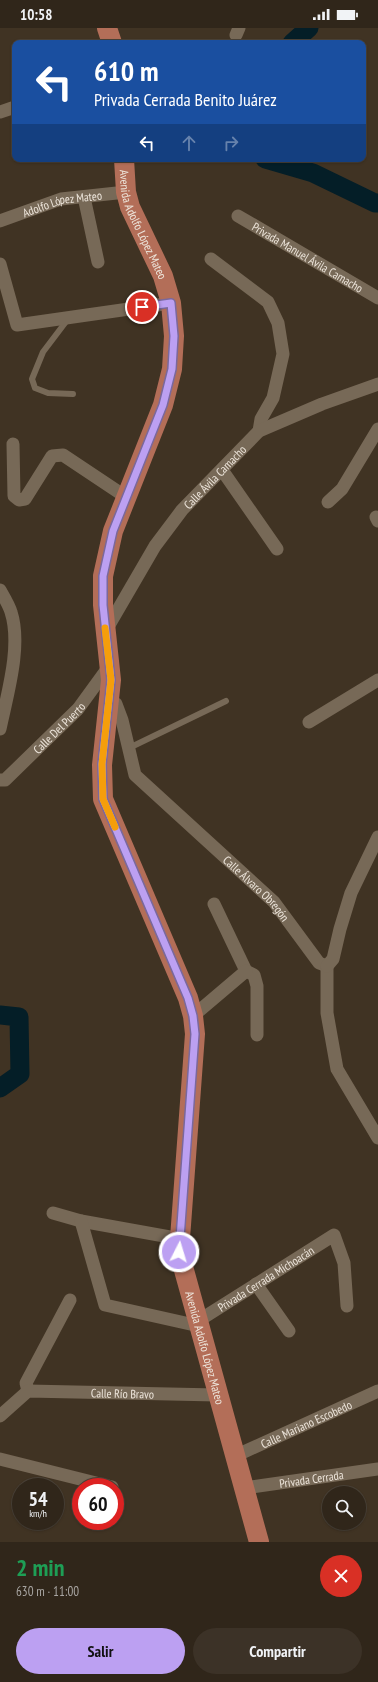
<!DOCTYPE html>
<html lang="es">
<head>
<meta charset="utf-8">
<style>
	body { margin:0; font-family:"PT Sans Narrow",sans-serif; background:#3c3227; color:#f1f3f6; height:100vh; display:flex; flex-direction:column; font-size:15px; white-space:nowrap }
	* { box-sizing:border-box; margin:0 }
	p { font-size:13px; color:#a8a5a2 }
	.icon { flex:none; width:22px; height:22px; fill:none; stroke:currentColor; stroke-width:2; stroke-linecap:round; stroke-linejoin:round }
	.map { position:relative; height:1514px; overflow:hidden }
	.side { display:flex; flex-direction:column; background:#30261a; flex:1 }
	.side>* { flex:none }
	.top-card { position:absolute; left:12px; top:12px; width:354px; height:122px; border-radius:8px; box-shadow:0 1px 3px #0004,0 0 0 1px #4b4339; background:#1a4fa0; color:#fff; overflow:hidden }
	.fabs { position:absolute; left:322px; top:1458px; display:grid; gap:8px }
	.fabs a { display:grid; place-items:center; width:44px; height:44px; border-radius:50%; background:#30261a; box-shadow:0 1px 3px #0004,0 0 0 1px #4b4339; font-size:20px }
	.speed { position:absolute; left:12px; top:1450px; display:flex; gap:8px; font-size:20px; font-weight:700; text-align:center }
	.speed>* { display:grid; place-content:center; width:52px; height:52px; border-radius:50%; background:#30261a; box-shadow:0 1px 3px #0004,0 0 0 1px #4b4339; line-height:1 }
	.speed small { font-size:10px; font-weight:400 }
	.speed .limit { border:6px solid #d22; background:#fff; color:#111 }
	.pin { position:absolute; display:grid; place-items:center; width:34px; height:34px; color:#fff; margin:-17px; border:2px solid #fff; border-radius:50%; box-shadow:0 1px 4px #0007 }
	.me { position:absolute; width:44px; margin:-22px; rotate:5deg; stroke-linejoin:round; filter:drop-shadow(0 0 3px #0008) }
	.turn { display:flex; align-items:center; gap:14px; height:84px; padding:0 16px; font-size:18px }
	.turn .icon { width:52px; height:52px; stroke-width:2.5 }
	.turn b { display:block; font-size:28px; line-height:34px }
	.lanes { display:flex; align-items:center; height:38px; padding:0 16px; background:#0003; justify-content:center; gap:20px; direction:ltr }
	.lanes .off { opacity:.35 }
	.round { display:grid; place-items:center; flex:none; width:42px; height:42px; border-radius:21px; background:#3c3227 }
	.head { display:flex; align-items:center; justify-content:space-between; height:68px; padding:0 16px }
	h1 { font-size:24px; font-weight:700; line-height:30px; color:#1e9e55 }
	.button { display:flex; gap:8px; margin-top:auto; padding:8px 16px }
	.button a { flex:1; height:46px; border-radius:24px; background:#bca0f2; color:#111; font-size:16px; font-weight:700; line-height:46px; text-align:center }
	.button a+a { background:#3c3227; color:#f1f3f6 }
	.status { display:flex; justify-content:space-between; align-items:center; height:28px; padding:0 20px; background:#30261a; direction:ltr }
	.status svg { height:11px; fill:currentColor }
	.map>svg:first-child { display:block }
</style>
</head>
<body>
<div class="status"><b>10:58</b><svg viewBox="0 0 49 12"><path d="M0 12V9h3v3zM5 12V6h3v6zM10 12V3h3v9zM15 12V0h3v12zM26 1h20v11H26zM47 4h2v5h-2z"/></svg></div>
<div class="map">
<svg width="378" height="1514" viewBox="0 0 378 1514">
	<rect width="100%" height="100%" fill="#403323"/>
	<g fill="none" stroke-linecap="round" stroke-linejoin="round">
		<path stroke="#041e27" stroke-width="19" d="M292,15L309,0
			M265,131L313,145L375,175H378
			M0,987L19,989L20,1046L0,1060"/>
		<path stroke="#776957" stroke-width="6" d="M68,291L43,324L32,351L35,360L48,365L73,366
			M129,720L226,673"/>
		<g stroke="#776957" stroke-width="13">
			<path d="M236,7L239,0"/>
			<path d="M0,84L15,79"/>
			<path d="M84,169L98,234"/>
			<path id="s1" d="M238,188L378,270"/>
			<path id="s2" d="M0,193L61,171L126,164"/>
			<path d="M211,231L268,274L278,295L283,326L273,370L261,391L259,403"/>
			<path d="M0,236L17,297L171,275"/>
			<path d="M13,416L14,468L19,472L25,471L52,428L63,427L126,469"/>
			<path d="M222,442L277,521"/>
			<path d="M328,474L342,461L378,401"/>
			<path d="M376,489L378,493"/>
			<path d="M0,562C4,569 9,577 11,584C22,618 7,667 0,701"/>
			<path id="s3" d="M105,604L155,518L182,482L259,403L322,376L378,356"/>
			<path id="s4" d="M109,675L116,676L122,692L135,747L274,874L319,935L327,938"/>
			<path d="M309,694L378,652"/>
			<path id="s5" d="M0,752H5L78,681L110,637"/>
			<path d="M214,876L246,943L254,947L257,958V1007"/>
			<path d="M327,938V985L337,1041L378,1110"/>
			<path d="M327,938L333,931L340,901L351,865L378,809"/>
			<path d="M193,988L246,943"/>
			<path d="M53,1185L81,1193L181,1211"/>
			<path d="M81,1193L105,1277L199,1298"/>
			<path d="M256,1256L289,1303"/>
			<path id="s6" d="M198,1293L334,1207L344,1235L347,1278"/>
			<path d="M28,1363L26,1355L70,1272"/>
			<path id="s7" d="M0,1388L28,1363L217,1367"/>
			<path id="s8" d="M235,1428L378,1363"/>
			<path d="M0,1431L112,1459"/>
			<path id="s9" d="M244,1460L378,1441"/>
		</g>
		<g stroke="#b36e58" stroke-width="20">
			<path d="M107,0L112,15"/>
			<path id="s10" d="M124,131L126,164L130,179L163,248L171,275L174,308L172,341L163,377L113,503L103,548V577L111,652L102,737L103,771L188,970L193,988L195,1006L179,1224L259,1514"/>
		</g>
	</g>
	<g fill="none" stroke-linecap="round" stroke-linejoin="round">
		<defs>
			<path id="route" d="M142,279L171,275L174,308L172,341L163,377L113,503L103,548V577L111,652L102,736L103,771L188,970L193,988L195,1006L179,1224"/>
		</defs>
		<use href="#route" stroke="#7a689d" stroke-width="10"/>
		<use href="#route" stroke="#bca0f2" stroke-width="7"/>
		<path stroke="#f59e0b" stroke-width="7" d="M105,600L111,652L102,736L103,771L115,799"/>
	</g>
	<g text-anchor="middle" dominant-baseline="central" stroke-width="3" stroke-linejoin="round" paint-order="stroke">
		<g font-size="12" fill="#ede5db" stroke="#403323">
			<text stroke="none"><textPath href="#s2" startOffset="65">Adolfo López Mateo</textPath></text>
			<text stroke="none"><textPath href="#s10" startOffset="69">Avenida Adolfo López Mateo</textPath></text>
			<text stroke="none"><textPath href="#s1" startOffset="81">Privada Manuel Ávila Camacho</textPath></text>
			<text stroke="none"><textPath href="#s3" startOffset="191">Calle Ávila Camacho</textPath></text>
			<text stroke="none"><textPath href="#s5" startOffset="80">Calle Del Puerto</textPath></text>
			<text stroke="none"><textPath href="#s4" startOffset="247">Calle Álvaro Obregón</textPath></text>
			<text stroke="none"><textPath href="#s6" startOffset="80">Privada Cerrada Michoacán</textPath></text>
			<text stroke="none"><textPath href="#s10" startOffset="1233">Avenida Adolfo López Mateo</textPath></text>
			<text stroke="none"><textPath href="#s7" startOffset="132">Calle Río Bravo</textPath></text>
			<text stroke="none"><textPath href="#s8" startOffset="78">Calle Mariano Escobedo</textPath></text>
			<text stroke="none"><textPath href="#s9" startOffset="68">Privada Cerrada</textPath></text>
		</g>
	</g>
</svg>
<div class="fabs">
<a><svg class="icon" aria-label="search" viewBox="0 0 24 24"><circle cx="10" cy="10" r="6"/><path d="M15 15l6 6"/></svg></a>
</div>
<div class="speed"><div>54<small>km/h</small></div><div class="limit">60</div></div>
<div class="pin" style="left:142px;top:279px;background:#d93025"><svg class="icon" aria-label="arrive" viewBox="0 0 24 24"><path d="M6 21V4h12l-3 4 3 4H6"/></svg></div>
<svg class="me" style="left:179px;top:1224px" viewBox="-20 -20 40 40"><circle r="17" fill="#bca0f2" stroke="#fff" stroke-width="3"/><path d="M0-11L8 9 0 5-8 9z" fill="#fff"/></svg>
<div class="top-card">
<div class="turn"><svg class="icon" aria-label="left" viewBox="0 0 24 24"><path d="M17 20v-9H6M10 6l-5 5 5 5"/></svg><div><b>610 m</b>Privada Cerrada Benito Juárez</div></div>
<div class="lanes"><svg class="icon" aria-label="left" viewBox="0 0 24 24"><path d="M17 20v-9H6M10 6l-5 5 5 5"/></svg><svg class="icon off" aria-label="ahead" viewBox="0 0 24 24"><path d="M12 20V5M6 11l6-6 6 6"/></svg><svg class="icon off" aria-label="right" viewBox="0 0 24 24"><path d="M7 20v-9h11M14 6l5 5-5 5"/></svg></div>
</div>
</div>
<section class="side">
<div class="head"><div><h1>2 min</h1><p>630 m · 11:00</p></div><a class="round" style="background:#d93025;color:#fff"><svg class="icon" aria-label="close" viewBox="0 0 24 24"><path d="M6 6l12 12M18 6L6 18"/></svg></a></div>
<div class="button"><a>Salir</a><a>Compartir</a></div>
</section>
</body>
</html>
